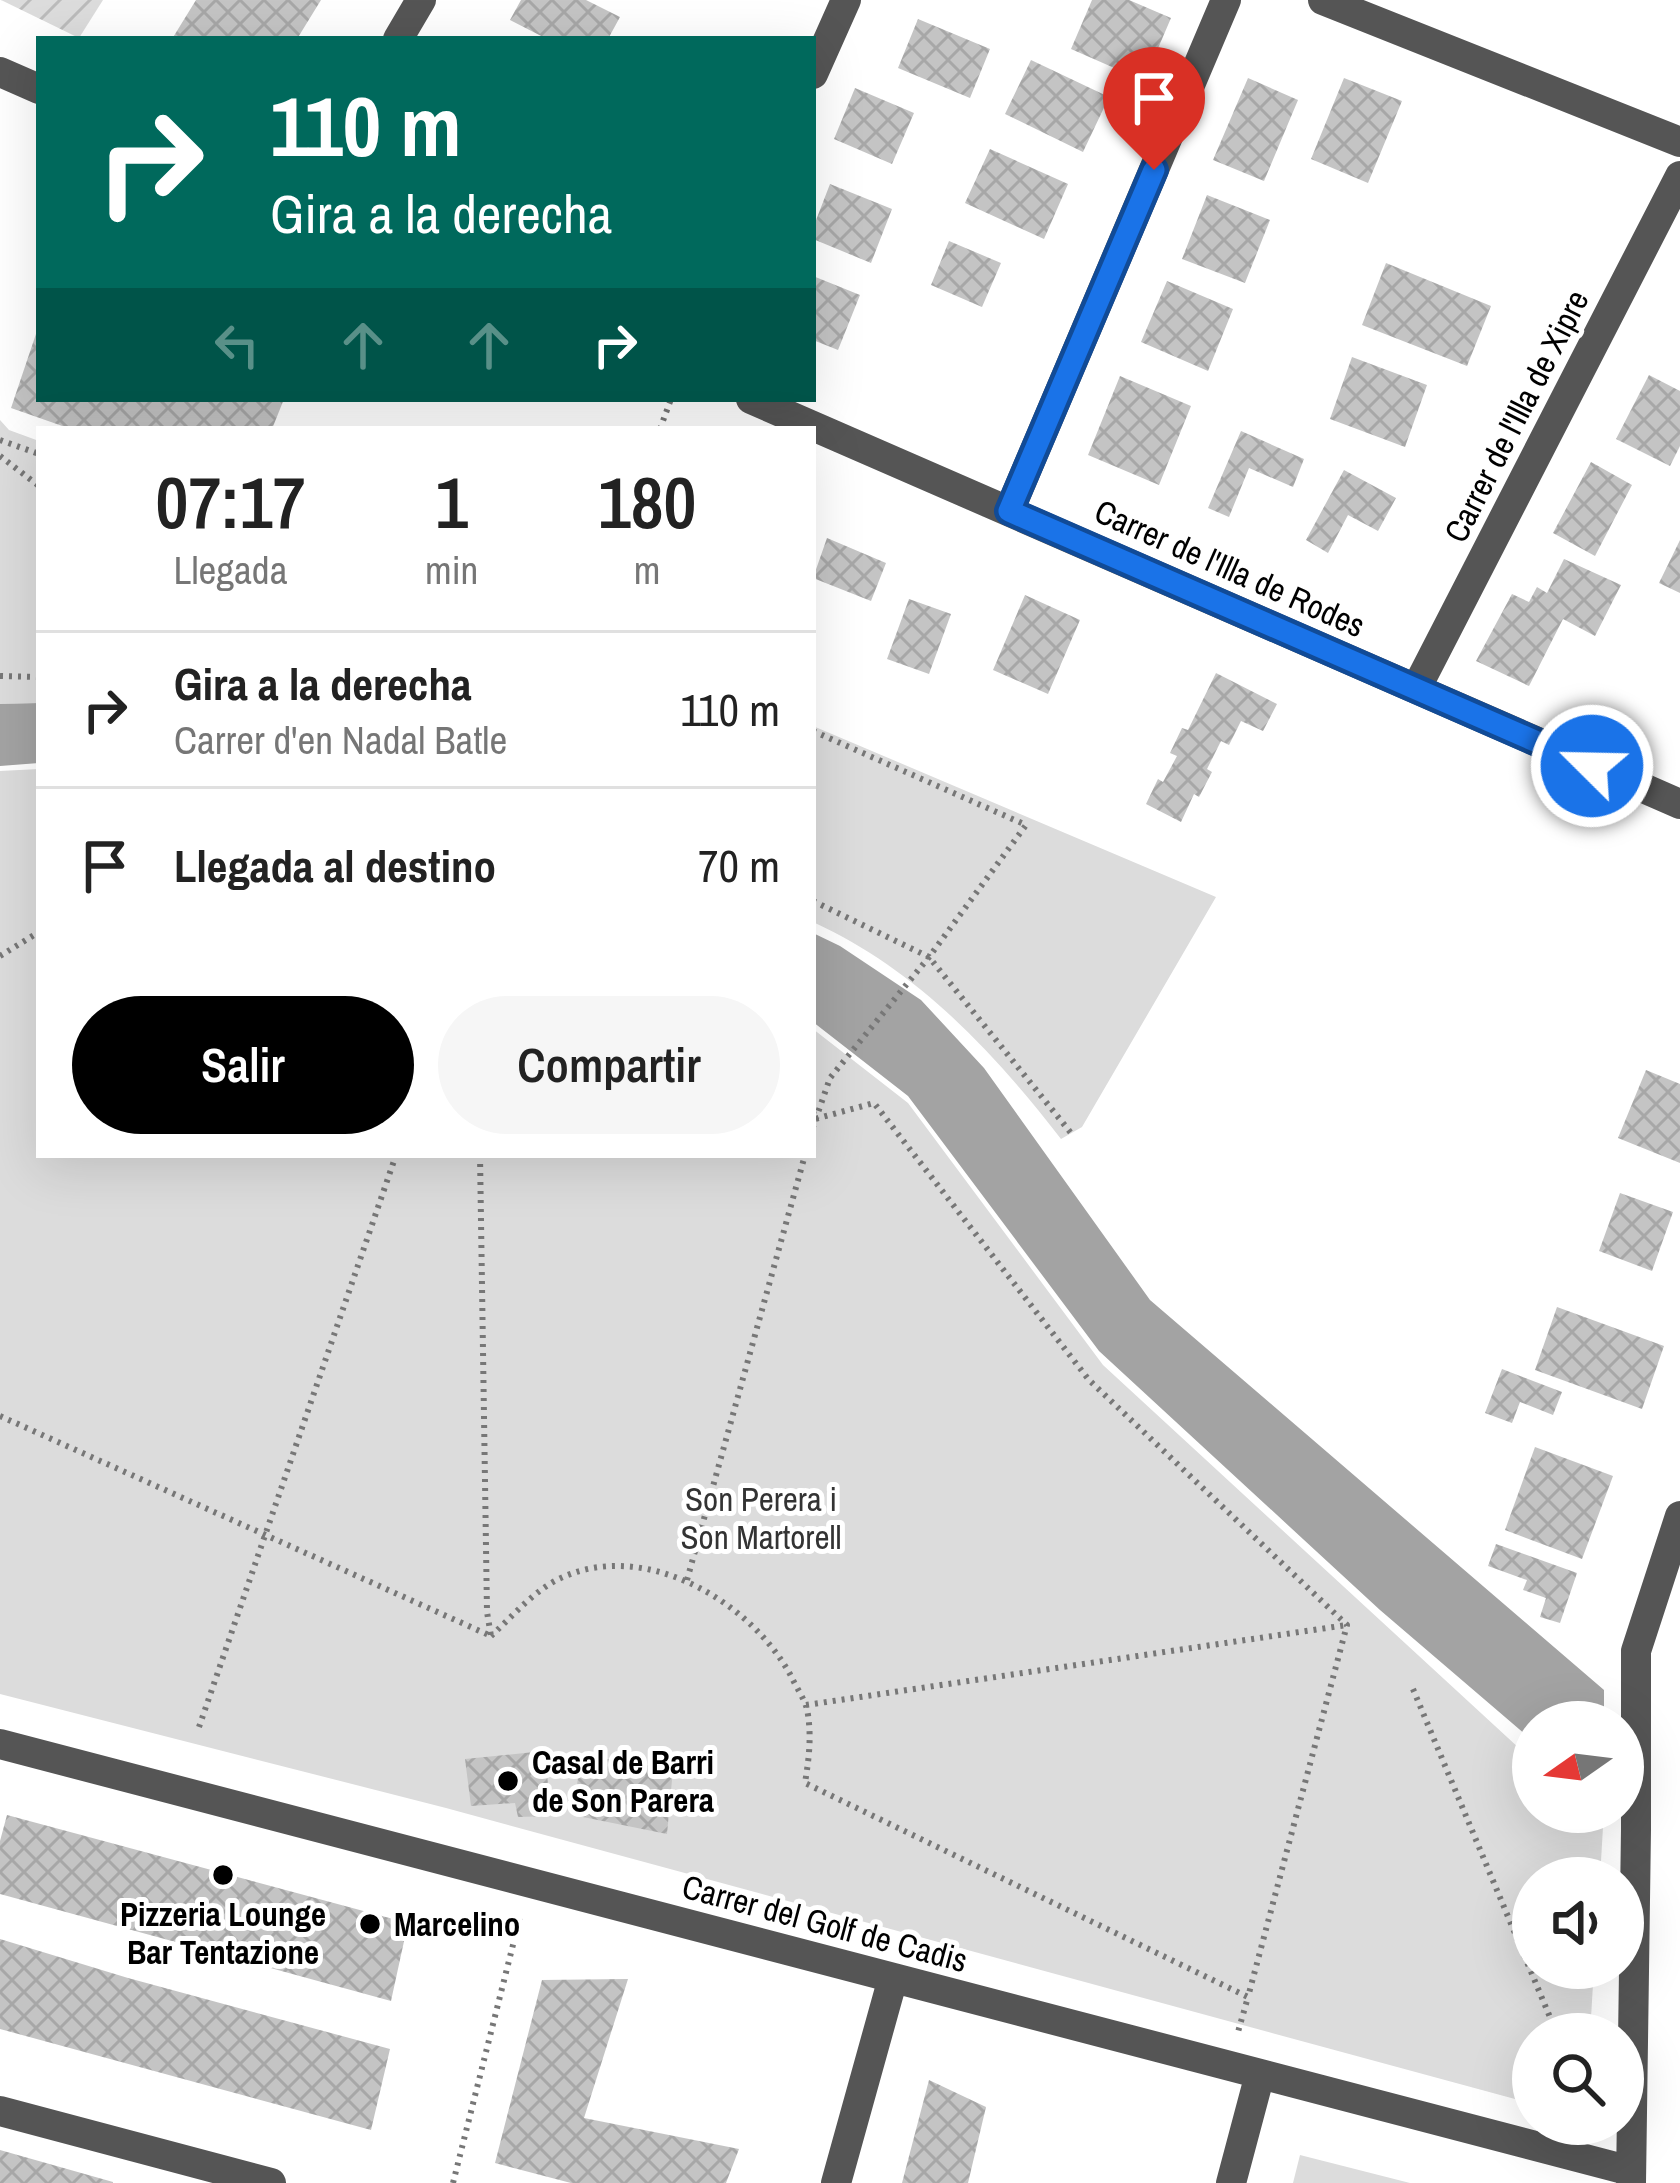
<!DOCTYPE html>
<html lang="es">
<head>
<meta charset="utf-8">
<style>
	body { margin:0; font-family:"Archivo Narrow",sans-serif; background:#f6f6f6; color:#222; height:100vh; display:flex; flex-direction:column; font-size:45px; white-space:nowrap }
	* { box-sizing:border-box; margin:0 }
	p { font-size:39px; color:#767676 }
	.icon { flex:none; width:66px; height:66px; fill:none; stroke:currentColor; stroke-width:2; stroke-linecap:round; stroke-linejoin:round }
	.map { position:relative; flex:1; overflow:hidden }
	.panel { position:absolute; left:36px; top:426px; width:780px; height:732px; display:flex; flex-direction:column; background:#fff; border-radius:0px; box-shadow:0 12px 48px #0002 }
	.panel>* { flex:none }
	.guide { position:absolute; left:36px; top:36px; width:780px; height:366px; border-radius:0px; box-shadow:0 12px 48px #0002; background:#00695c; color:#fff; overflow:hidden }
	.needle { width:78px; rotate:256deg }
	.fabs { position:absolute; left:1512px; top:1701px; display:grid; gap:24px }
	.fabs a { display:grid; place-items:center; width:132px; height:132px; border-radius:50%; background:#fff; box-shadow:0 12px 48px #0002; font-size:60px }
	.pin { position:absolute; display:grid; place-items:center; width:102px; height:102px; color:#fff; margin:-123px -51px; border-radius:50% 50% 50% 0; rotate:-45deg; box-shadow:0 0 12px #0007 }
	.pin .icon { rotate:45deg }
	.me { position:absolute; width:132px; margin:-66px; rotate:293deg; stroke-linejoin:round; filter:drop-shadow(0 0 9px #0008) }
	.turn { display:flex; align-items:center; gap:42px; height:252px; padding:0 36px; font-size:54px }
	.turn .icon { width:156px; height:156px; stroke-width:2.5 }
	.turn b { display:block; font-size:84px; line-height:102px }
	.lanes { display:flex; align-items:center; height:114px; padding:0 36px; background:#0003; justify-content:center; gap:60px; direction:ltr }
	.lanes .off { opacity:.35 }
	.eta { display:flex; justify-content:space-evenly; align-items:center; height:204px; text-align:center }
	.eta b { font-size:72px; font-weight:600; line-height:84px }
	.action { display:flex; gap:24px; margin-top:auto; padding:24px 36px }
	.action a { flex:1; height:138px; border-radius:72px; background:#000; color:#fff; font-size:48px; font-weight:600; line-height:138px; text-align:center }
	.action a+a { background:#f6f6f6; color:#222 }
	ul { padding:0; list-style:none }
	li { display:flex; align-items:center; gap:36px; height:156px; padding:0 36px; border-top:3px solid #e0e0e0 }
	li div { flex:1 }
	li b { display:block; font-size:45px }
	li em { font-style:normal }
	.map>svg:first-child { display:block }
</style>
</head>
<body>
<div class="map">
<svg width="1680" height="2183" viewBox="0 0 1680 2183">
	<defs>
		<pattern id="garden-furrows" width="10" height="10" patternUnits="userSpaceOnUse" patternTransform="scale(3)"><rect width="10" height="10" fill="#dcdcdc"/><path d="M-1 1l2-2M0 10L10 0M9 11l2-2" fill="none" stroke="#bbb"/></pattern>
		<pattern id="building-cross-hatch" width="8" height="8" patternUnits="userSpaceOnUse" patternTransform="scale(3)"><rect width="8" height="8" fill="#c4c4c4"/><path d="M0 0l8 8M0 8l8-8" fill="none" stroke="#a7a7a7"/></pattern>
	</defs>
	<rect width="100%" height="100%" fill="#fff"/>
	<path fill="#dcdcdc" d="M0,420L9,430L39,441V703L0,704Z
		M813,726L1216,897L1082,1127L1061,1139C993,1051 916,969 813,922Z
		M39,769V1155H813V1029L908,1103L1103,1365L1533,1761V1812H1587L1603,1827L1600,1878H1533V1968H1594L1590,2034H1533V2104L446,1808L0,1694V771Z
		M1300,2155L1410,2183H1293Z"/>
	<path fill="url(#garden-furrows)" d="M1,0H103L79,38Z"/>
	<path fill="#a3a3a3" d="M39,703V763L0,766V704Z
		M813,933L840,946L921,1000L984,1068L1150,1300L1604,1690V1722H1533V1741L1380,1610L1099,1351L908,1096L813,1022Z"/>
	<path fill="url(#building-cross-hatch)" d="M196,0H321L297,39H172Z
		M521,0H586L620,17L608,39H547L510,20Z
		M1092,0H1129L1171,18L1144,81L1071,49Z
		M918,19L990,49L970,98L898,68Z
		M1031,60L1109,97L1083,152L1005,114Z
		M1248,78L1298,100L1264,181L1213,160Z
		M1344,78L1402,101L1368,183L1311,159Z
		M855,88L914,113L892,164L834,139Z
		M990,149L1068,184L1044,239L965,203Z
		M830,184L892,209L871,263L813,239V228Z
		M1207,195L1270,220L1245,283L1182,259Z
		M949,241L1001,263L982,307L931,285Z
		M1386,263L1491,306L1467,366L1362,325Z
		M813,276L860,295L838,350L813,340Z
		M1167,281L1233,309L1208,371L1141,342Z
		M38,328L39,399H284L272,429H71L11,408Z
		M1352,357L1427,385L1405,447L1330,419Z
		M1649,375L1680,391V446L1670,466L1616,439Z
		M1120,376L1191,406L1159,485L1088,455Z
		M1241,431L1304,459L1293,487L1249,468L1229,517L1208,508Z
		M1591,462L1632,485L1595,556L1553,533Z
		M1344,470L1396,498L1378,531L1348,515L1328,553L1306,540Z
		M827,538L886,563L871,601L813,578Z
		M1680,540V593L1659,583Z
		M1564,559L1621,585L1595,636L1563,619L1529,686L1476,661L1512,594L1529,602L1537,587L1547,593Z
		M1025,595L1080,620L1048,694L993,670Z
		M909,599L951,614L929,674L887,659Z
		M1216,673L1277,704L1263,731L1241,721L1229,745L1221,741L1207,769L1212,772L1199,797L1194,794L1181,822L1146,804L1158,779L1163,782L1177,756L1170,753L1182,728L1188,730Z
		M1646,1070L1680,1084V1163L1618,1138Z
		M1620,1193L1673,1212L1652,1271L1599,1251Z
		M1557,1307L1664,1346L1642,1409L1535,1370Z
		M1502,1369L1562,1392L1553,1415L1520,1402L1512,1423L1485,1413Z
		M1535,1447L1613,1476L1582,1559L1505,1530Z
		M1496,1544L1577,1573L1560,1623L1540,1617L1546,1598L1523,1590L1527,1580L1488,1566Z
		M544,1751L552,1816L518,1817L515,1803L471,1806L465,1759Z
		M581,1755L673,1769L667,1834L573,1815Z
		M7,1815L408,1923L391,2001L0,1894V1841Z
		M0,1939L128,1978L390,2049L371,2130L0,2029Z
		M628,1979L584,2118L739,2149L726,2183H571L495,2163L542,1980Z
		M929,2080L986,2107L968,2183H902Z
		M0,2150L113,2182V2183H0Z"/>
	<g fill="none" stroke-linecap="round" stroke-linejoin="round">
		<path stroke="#777" stroke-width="6" stroke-dasharray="3 6" stroke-linecap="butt" d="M660,429L671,399
			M0,440L39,454
			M0,456L39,486
			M0,676L39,677
			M813,731L1026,825L929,957L830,1078L813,1127
			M813,901L929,957L1071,1133
			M0,956L39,932
			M813,1111L815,1119L874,1103L1089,1380L1347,1625L1248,1997
			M480,1155L487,1612L491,1636
			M0,1416L491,1636
			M687,1580L805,1155
			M491,1636C513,1616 535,1589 563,1577C647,1540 751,1602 791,1676C796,1687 804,1698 807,1709C812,1735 809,1758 805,1783L1248,1997L1238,2032
			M1413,1689L1557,2034
			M806,1705L1347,1625
			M199,1727L396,1155
			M453,2183L521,1913"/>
		<path stroke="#555" stroke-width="30" d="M1323,0L1680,142
			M398,39L421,0
			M0,72L39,89
			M813,74L846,0
			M751,399L1680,804
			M1009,511L1226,0
			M1416,689L1680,176
			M0,1744L1631,2171
			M0,2111L271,2183
			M836,2183L893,1978
			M1231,2183L1260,2074
			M1631,2183L1636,1829V1651L1680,1516"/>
	</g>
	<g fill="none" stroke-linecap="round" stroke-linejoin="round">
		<defs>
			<path id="route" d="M1154,170L1009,511L1592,766"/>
		</defs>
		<use href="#route" stroke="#114b97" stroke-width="30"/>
		<use href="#route" stroke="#1a73e8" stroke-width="21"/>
	</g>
	<g fill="#000" stroke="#fff" stroke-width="4.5">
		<circle cx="508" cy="1781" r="12"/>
		<circle cx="223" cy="1875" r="12"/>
		<circle cx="370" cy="1924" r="12"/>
	</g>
	<g text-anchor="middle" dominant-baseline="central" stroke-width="10" stroke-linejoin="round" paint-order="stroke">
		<g font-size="33" fill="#000" stroke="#fff">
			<text transform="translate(1516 416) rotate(-63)">Carrer de l'Illa de Xipre</text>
			<text transform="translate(1230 568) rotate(24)">Carrer de l'Illa de Rodes</text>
			<text transform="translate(825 1923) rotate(15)">Carrer del Golf de Cadis</text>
		</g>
		<g font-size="33" fill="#333" stroke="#fff">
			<text x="761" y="1499">Son Perera i<tspan x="761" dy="38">Son Martorell</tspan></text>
		</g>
		<g font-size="33" font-weight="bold" fill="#000" stroke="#fff" text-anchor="start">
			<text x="532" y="1762">Casal de Barri<tspan x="532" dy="38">de Son Parera</tspan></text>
			<text x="223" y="1914" text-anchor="middle">Pizzeria Lounge<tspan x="223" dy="38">Bar Tentazione</tspan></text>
			<text x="394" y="1924">Marcelino</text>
		</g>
	</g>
</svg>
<div class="fabs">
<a><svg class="needle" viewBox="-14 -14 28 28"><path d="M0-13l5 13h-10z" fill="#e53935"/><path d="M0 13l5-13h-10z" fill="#767676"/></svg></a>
<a><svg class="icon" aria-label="sound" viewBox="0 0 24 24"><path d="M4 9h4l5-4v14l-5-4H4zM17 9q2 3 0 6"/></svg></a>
<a><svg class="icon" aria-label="search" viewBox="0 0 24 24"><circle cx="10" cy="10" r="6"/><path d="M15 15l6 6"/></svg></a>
</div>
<div class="pin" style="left:1154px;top:170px;background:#d93025"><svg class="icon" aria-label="arrive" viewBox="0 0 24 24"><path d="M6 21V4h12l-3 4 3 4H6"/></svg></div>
<svg class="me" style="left:1592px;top:766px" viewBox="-20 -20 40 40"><circle r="17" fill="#1a73e8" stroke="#fff" stroke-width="3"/><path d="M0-11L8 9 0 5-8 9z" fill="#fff"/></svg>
<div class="guide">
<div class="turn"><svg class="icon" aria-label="right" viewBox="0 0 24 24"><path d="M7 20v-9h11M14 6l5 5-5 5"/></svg><div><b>110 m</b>Gira a la derecha</div></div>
<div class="lanes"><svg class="icon off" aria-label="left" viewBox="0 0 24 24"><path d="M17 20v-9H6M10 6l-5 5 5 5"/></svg><svg class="icon off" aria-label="ahead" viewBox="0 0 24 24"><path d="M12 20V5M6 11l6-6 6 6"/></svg><svg class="icon off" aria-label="ahead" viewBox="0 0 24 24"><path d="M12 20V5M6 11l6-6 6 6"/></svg><svg class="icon" aria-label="right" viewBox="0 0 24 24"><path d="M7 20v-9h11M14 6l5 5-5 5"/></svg></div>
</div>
<section class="panel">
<div class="eta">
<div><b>07:17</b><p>Llegada</p></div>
<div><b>1</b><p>min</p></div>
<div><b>180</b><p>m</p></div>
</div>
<ul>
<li><svg class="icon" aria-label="right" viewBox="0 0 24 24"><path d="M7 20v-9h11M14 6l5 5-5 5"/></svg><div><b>Gira a la derecha</b><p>Carrer d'en Nadal Batle</p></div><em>110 m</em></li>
<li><svg class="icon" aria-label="arrive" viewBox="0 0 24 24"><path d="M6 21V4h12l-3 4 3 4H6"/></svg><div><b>Llegada al destino</b></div><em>70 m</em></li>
</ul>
<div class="action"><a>Salir</a><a>Compartir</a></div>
</section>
</div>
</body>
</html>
